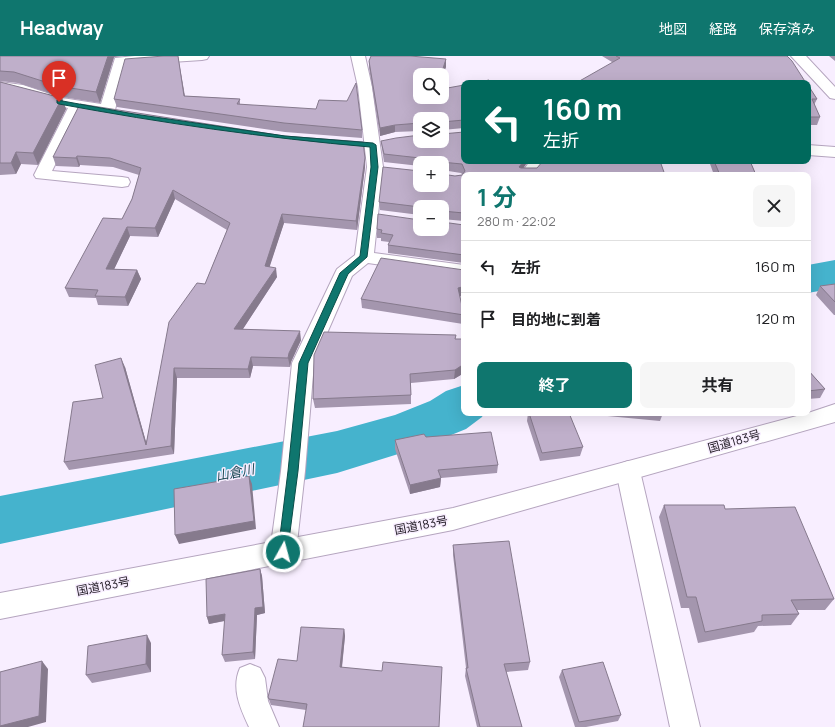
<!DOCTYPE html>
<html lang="ja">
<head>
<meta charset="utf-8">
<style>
	body { margin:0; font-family:Manrope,"Noto Sans JP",sans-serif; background:#f6f6f6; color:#202124; height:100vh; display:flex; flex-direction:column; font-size:15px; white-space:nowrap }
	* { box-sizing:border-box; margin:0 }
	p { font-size:13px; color:#757577 }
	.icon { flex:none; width:22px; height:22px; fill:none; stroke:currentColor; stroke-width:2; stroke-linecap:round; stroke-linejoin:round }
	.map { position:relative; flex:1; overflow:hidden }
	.sheet { position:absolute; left:461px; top:116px; width:350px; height:244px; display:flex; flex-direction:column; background:#fff; border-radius:8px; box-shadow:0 4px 16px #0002 }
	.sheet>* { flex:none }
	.hud { position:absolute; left:461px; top:24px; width:350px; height:84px; border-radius:8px; box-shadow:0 4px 16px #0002; background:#00695c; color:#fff; overflow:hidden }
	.controls { position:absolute; left:413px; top:12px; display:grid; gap:8px }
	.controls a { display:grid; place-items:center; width:36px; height:36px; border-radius:8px; background:#fff; box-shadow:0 4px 16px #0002; font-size:20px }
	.pin { position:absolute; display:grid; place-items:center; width:34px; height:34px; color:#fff; margin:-41px -17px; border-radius:50% 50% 50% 0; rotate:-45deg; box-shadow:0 0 4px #0007 }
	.pin .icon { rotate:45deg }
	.me { position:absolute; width:44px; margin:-22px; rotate:7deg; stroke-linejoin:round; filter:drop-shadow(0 0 3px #0008) }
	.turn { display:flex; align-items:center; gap:14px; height:84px; padding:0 16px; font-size:18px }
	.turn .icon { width:52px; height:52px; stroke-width:2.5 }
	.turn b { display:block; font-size:28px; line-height:34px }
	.round { display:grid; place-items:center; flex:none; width:42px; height:42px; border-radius:8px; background:#f6f6f6 }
	.summary { display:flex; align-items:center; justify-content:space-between; height:68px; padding:0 16px }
	h1 { font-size:24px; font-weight:700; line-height:30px; color:#0f766e }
	.action { display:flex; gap:8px; margin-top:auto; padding:8px 16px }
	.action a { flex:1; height:46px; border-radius:8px; background:#0f766e; color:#fff; font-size:16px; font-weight:700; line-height:46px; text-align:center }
	.action a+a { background:#f6f6f6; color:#202124 }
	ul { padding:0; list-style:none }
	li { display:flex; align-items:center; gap:12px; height:52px; padding:0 16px; border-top:1px solid #e0e0e0 }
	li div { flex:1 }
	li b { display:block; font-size:15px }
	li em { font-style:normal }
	header { display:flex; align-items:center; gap:24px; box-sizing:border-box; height:56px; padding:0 20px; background:#0f766e; color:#fff }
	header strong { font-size:19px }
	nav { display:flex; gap:22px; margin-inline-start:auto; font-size:14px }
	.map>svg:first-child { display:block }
</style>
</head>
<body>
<header>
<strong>Headway</strong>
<nav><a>地図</a><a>経路</a><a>保存済み</a></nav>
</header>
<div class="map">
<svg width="835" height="671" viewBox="0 0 835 671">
	<rect width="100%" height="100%" fill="#f8eeff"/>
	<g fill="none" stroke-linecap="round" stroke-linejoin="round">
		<path fill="#45b3cd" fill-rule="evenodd" d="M835,204V232L808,237V209Z
			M464,329V357H484L482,361L466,373L424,390L337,417L0,488V440L337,375L395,359L430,345L446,335Z"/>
		<defs>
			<path id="minor" d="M135,0H209L207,3L202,4L126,9L115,54L113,57L107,58L82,54L52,115L122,121L128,122L130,126L128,130L122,131L36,122L34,119L68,52C45,48 24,37 0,34V26L23,29L62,42L101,48L115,2Z
				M351,0H365L372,31L383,111L374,197L464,209V221L368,207L352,220L314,307L305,415L296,496L292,504L283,507L274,504L270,496L281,415L292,307L335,217L337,213L355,199L367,111L358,31Z
				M791,0H806L835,31V43L830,42Z
				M808,89L835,91V101L808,99Z
				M530,105H546L536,119H520Z
				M628,405L636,408L640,415L700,671H670L616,415L620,408Z
				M250,608L260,612L265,622L268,645L279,671H249C240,652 231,632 240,612Z"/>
			<path id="highway" d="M835,348V366L453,474L0,563V537L453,452L808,357Z"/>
		</defs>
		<use href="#minor" stroke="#b5a5bf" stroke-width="2"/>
		<use href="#highway" stroke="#b5a5bf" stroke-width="2"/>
		<use href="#minor" fill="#fff" fill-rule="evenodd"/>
		<use href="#highway" fill="#fff" fill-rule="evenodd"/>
	</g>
	<path fill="#a496ae" d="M0,0L114,1L100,47L62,41L18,27L0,25Z
		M178,0L185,40L240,43V48L362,74V82L285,76L117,51L114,43Z
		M602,0H787L612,6Z
		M829,0H835V5Z
		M446,3V11L420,41L464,29V72L442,74V63H420V75L395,76L380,80L369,12V5Z
		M0,26L62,42L66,53L38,109L21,108L16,118L0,119Z
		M808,29L817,43L814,49L820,61L817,69H808Z
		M80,48L365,102V111L357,174L284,167L269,211L277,221L243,273L301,284L291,306L290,311L253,310L250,322H177L174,398L69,414L64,406L103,342L125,311L146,386L205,228L227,174L175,143L158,181L130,180L114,213L137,214L141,223L128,250L98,249L96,242L69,241L65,232L122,163L132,143L139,119L113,111L80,109L79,111L56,110L53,101Z
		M381,85L464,105H528L523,112H537L660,105L464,119V165L442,163V151H420V159L380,154L379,146L455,120L462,119V118L461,117L442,114V107H420V110L384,106L382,93Z
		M709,105H750L756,119H714Z
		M464,169V207L388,197V189L389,186L381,185V182H377V173Z
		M464,214V232L462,240H460L464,259L463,268L362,252L361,243Z
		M835,228V259H834L816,239L820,230Z
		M456,283H464V317L454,323L411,327V348L315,352L313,343Z
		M808,314L825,333L820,342L808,343Z
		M528,357L583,391L580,400L540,405L527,365Z
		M576,357H663L660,365Z
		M426,381L498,409L497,417L441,422L440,431L410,438L395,393V384Z
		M664,449L725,453L834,543L825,554H797L799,558L791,569L758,570L754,576L698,587L689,552H681L659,461Z
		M453,489L530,606L528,614L506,616L522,671H477L465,620L466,612L453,499Z
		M260,513L262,520L265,557L257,559L255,603L225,606L222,599L225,565L209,568L207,561Z
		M344,573L345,580L342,612L382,615L442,611L306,654L271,649L268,641L297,605Z
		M151,587V616L92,627L86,619Z
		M562,614L621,659L618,665L586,671H575L559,621Z"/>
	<path fill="#867a8d" d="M108,0H122L114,1L100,47L96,36Z
		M178,0L179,7L186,48L184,40Z
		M446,3V11L442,23V19H441Z
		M62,42L66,53L38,109L33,97Z
		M395,69V76L380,80V72Z
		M16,96L21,108L16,118L11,107Z
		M77,100L80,109L79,111L76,102Z
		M365,102V111L357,174L356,165Z
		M524,105H528L519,119V111Z
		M173,134L175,143L158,181L155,172Z
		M282,158L284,167L267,219L265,210Z
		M127,171L130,180L110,222L106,213Z
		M276,212L277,221L237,282L234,273Z
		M137,214L141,223L128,250L125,241Z
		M464,225V232L462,240L457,241L458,232Z
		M300,275L301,284L291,306L290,311L288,302L289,297Z
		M251,301L253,310L250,322L248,313Z
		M121,302L125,311L148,393L146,389Z
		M464,308V317L454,323L455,314Z
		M174,312L177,322L174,398L171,390Z
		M249,420L252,428L256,473L179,488L175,479Z
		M441,422L440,431L410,438V429Z
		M260,513L262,520L265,557L257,559L255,603L253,596L255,552Z
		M225,558L228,564L209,568L207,561Z
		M344,573L345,580L341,618L340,611Z
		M147,579L151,587V616L146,608Z
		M42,605L48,613L46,666L28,671H0V670Z"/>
	<path fill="#bfafca" stroke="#867a8d" d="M0,0H108L96,36L58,30L14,16L0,15Z
		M164,0H178L184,40L240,43L237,48L316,53L319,44L347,45L356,27L362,74L284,67L114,43L125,3Z
		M371,0H410L446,3L441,19H420V41H442V33L464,29V64L442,66V63H420V67L395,69L380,72L369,5Z
		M616,0H787L792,5L806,27H576L620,2Z
		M489,24L490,27H475Z
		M0,26L62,42L33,97L16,96L11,107H0Z
		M808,29L817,43H812L820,61H808Z
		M80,48L284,80L363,86L365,102L356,165L282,158L265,210L276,212L234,273L300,275L289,297L288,302L251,301L248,313L174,312L171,390L64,406L73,346L103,342L95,309L121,302L146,389L169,266L197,227L205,228L230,167L173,134L155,172L127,171L106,213L137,214L125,241L95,240L98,234L65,232L103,162L122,163L132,143L141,112L110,102L77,100L76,102L53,101Z
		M464,76V105H524L519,111L521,112H537L543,105H660L665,119H464V157L442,155V151H420L379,146L383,111L420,115V129H442V118L455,120L462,119L465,115L462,108L441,106V107H422V104L420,102L384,98L381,85L396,82L420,79V85H442V78Z
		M714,105H750L756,119H720Z
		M378,158L420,164V173H442V166L464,169V199L388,189L393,179L381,177L382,174L377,173Z
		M381,202L464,214V225L462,231L458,232L464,259L361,243Z
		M835,228V246L820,230Z
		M324,276L456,279L455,283H464V308L455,314L410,318L411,339L313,343L314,299Z
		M808,314L825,333L808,335Z
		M529,357H569L583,391L542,397Z
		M491,376L498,409L438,414L441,422L410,429L395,384L424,378L426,381Z
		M249,420L254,465L175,479L174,433Z
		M664,449H724L725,453L795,451L834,543L791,544L799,558L762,559V565L705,576L696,541H687Z
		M509,485L530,606L504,608L522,671H480L466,612H468L453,489Z
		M260,513L263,551L255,552L253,596L222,599L225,558L207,561L206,523Z
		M301,571L344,573L340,611L382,615L383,606L442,611L439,671H303L307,648L269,643L268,641L278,603L297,605Z
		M147,579L146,608L86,619L88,590Z
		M42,605L39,660L0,670V616Z
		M603,606L621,659L579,666L562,614Z"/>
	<path fill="#0f766e" stroke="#0a4d48" d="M57,44L134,58L285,80L373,87L376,89L378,111L367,201L348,218L308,307L298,415L287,499L283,501L279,499L278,496L288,415L299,307L340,217L360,200L371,111L370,91C265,82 162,67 59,48L57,47Z"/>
	<g text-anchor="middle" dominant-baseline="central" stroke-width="3" stroke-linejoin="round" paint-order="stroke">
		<g font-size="12" fill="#26202a" stroke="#f8eeff">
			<text transform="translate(734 385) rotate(-16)">国道183号</text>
			<text transform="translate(421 469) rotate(-11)">国道183号</text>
			<text transform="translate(103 530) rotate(-11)">国道183号</text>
		</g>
		<g font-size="13" font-style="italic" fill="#1b4a55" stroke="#f8eeff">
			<text transform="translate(235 416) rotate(-11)">山倉川</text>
		</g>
	</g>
</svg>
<div class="controls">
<a><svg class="icon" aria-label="search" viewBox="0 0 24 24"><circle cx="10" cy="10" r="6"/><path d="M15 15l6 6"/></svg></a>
<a><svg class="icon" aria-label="layers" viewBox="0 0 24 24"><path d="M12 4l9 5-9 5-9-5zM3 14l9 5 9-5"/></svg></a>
<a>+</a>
<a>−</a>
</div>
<div class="pin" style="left:59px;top:46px;background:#d93025"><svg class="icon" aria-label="arrive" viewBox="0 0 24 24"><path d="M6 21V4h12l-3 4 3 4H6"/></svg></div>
<svg class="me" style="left:283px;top:496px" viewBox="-20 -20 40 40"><circle r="17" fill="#0f766e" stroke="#fff" stroke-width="3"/><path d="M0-11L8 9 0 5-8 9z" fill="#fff"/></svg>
<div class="hud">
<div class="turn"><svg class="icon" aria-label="left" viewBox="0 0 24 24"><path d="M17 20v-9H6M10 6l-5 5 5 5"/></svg><div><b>160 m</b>左折</div></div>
</div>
<section class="sheet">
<div class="summary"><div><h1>1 分</h1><p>280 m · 22:02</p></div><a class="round"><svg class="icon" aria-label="close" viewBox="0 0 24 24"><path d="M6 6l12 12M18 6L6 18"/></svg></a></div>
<ul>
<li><svg class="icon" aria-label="left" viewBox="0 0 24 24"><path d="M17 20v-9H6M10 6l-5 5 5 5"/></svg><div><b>左折</b></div><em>160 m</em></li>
<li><svg class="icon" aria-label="arrive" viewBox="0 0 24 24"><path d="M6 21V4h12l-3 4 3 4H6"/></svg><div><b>目的地に到着</b></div><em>120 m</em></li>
</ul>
<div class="action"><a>終了</a><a>共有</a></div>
</section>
</div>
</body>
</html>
